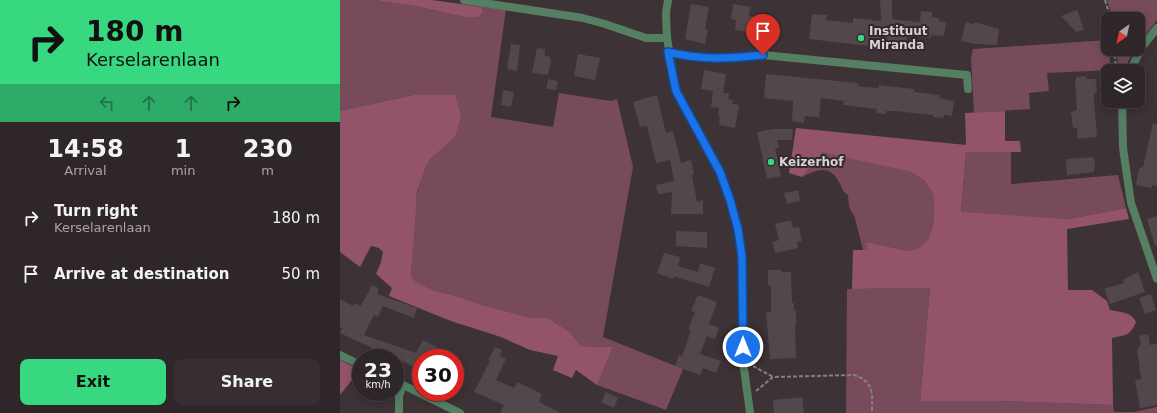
<!DOCTYPE html>
<html lang="en">
<head>
<meta charset="utf-8">
<style>
	body { margin:0; font-family:"DejaVu Sans",sans-serif; background:#362e30; color:#f1f3f6; height:100vh; display:flex; flex-direction:column; font-size:15px; white-space:nowrap }
	* { box-sizing:border-box; margin:0 }
	p { font-size:13px; color:#a7a5a8 }
	.icon { flex:none; width:22px; height:22px; fill:none; stroke:currentColor; stroke-width:2; stroke-linecap:round; stroke-linejoin:round }
	.map { position:relative; flex:1; overflow:hidden }
	.panel { display:flex; flex-direction:column; background:#2e2628; width:340px }
	.panel>* { flex:none }
	.top-card { background:#37d880; color:#111; overflow:hidden }
	.needle { width:26px; rotate:213deg }
	.controls { position:absolute; left:761px; top:12px; display:grid; gap:8px }
	.controls a { display:grid; place-items:center; width:44px; height:44px; border-radius:8px; background:#2e2628; box-shadow:0 2px 10px #0003,0 0 0 1px #494345; font-size:20px }
	.speed { position:absolute; left:12px; top:349px; display:flex; gap:8px; font-size:20px; font-weight:700; text-align:center }
	.speed>* { display:grid; place-content:center; width:52px; height:52px; border-radius:50%; background:#2e2628; box-shadow:0 2px 10px #0003,0 0 0 1px #494345; line-height:1 }
	.speed small { font-size:10px; font-weight:400 }
	.speed .limit { border:6px solid #d22; background:#fff; color:#111 }
	.pin { position:absolute; display:grid; place-items:center; width:34px; height:34px; color:#fff; margin:-41px -17px; border-radius:50% 50% 50% 0; rotate:-45deg; box-shadow:0 0 4px #0007 }
	.pin .icon { rotate:45deg }
	.me { position:absolute; width:44px; margin:-22px; rotate:0deg; stroke-linejoin:round; filter:drop-shadow(0 0 3px #0008) }
	.turn { display:flex; align-items:center; gap:14px; height:84px; padding:0 20px; font-size:18px }
	.turn .icon { width:52px; height:52px; stroke-width:2.5 }
	.turn b { display:block; font-size:28px; line-height:34px }
	.lanes { display:flex; align-items:center; height:38px; padding:0 20px; background:#0003; justify-content:center; gap:20px; direction:ltr }
	.lanes .off { opacity:.35 }
	.eta { display:flex; justify-content:space-evenly; align-items:center; height:68px; text-align:center }
	.eta b { font-size:24px; font-weight:600; line-height:28px }
	.cta { display:flex; gap:8px; margin-top:auto; padding:8px 20px }
	.cta a { flex:1; height:46px; border-radius:8px; background:#37d880; color:#111; font-size:16px; font-weight:600; line-height:46px; text-align:center }
	.cta a+a { background:#362e30; color:#f1f3f6 }
	ul { padding:0; list-style:none }
	li { display:flex; align-items:center; gap:12px; height:56px; padding:0 20px }
	li div { flex:1 }
	li b { display:block; font-size:15px }
	li em { font-style:normal }
	main { display:flex; flex:1; min-height:0 }
	.map>svg:first-child { display:block }
</style>
</head>
<body>
<main>
<section class="panel">
<div class="top-card">
<div class="turn"><svg class="icon" aria-label="right" viewBox="0 0 24 24"><path d="M7 20v-9h11M14 6l5 5-5 5"/></svg><div><b>180 m</b>Kerselarenlaan</div></div>
<div class="lanes"><svg class="icon off" aria-label="left" viewBox="0 0 24 24"><path d="M17 20v-9H6M10 6l-5 5 5 5"/></svg><svg class="icon off" aria-label="ahead" viewBox="0 0 24 24"><path d="M12 20V5M6 11l6-6 6 6"/></svg><svg class="icon off" aria-label="ahead" viewBox="0 0 24 24"><path d="M12 20V5M6 11l6-6 6 6"/></svg><svg class="icon" aria-label="right" viewBox="0 0 24 24"><path d="M7 20v-9h11M14 6l5 5-5 5"/></svg></div>
</div>
<div class="eta">
<div><b>14:58</b><p>Arrival</p></div>
<div><b>1</b><p>min</p></div>
<div><b>230</b><p>m</p></div>
</div>
<ul>
<li><svg class="icon" aria-label="right" viewBox="0 0 24 24"><path d="M7 20v-9h11M14 6l5 5-5 5"/></svg><div><b>Turn right</b><p>Kerselarenlaan</p></div><em>180 m</em></li>
<li><svg class="icon" aria-label="arrive" viewBox="0 0 24 24"><path d="M6 21V4h12l-3 4 3 4H6"/></svg><div><b>Arrive at destination</b></div><em>50 m</em></li>
</ul>
<div class="cta"><a>Exit</a><a>Share</a></div>
</section>
<div class="map">
<svg width="817" height="413" viewBox="0 0 817 413">
	<rect width="100%" height="100%" fill="#3d3236"/>
	<path fill="#784b5b" d="M0,0H34L75,6L129,18L138,17L143,13L142,7L166,9L151,117L213,127L219,93L271,101L277,99L293,167L263,337L343,369L326,410L257,385L273,347L241,346L230,332L208,318H192L142,305L116,296L95,291L76,282L71,275C73,245 72,183 90,159C96,151 107,145 115,137L73,95L0,111Z
		M767,0H817V20L798,44V19H773Z
		M768,40L771,70L707,73L709,91L689,93L690,109L634,113L631,57L633,49Z
		M776,49H795L785,67L783,68L778,64Z
		M481,151L571,172L585,181L593,194L594,208L593,226L588,239L581,247L569,251L526,242L527,250H523L515,218L509,207L508,195C502,191 502,187 499,182C489,164 477,170 462,177Z
		M626,152H671V184L778,175L786,208L729,219L621,213Z
		M590,288L580,401H659L773,405L774,412H794L817,407V413H506L507,289Z"/>
	<path fill="#93546b" d="M34,0H92L142,7L143,13L138,17L129,18L75,6Z
		M73,95H115L121,116L115,137L90,159L85,168L77,192L71,275L76,282L95,291L116,296L142,305L192,318H208L230,332L241,346L273,347L257,385L236,370L232,378L213,370L218,356L190,350L161,337L111,321L49,296L52,288L36,274L41,262L43,252L39,248L31,246L20,267L0,252V111Z
		M665,111V141H680L681,152H626L621,212L729,219L786,208L789,219L727,229L728,290H752L767,301L770,310C779,312 792,312 796,322C790,336 786,335 772,338L773,405L659,401H580L590,288L512,289L513,250H527L526,242L569,251L581,247L588,239L593,226L594,208L593,194L585,181L571,172L482,152L462,177L449,173L456,128L626,145L625,113Z
		M0,360L20,370L0,395Z"/>
	<path fill="#52474b" d="M540,0H552V19L580,22L581,11L592,12V17L599,18V21L606,22L604,36L591,35V38L567,36L565,49L546,47L547,38H530L529,46L469,39L472,14L487,15L486,20L513,23V18L541,21Z
		M351,4L369,7L365,29L368,30L365,44L345,39Z
		M393,4L410,7L409,16L426,18L424,34L395,30L396,20L391,19Z
		M737,10L744,30L736,32L721,16Z
		M626,22L634,24V22L659,29L657,45L636,44L621,41Z
		M171,44L180,45L177,71L167,69Z
		M197,48L205,49V56L210,57V59L211,60L208,75L192,73Z
		M238,54L260,58L255,80L234,76Z
		M364,70L386,74L383,93H389L388,99L393,100L392,104L399,105L395,128L379,125L380,117L378,116L379,108L371,107L373,91L361,89Z
		M426,74L518,83V86L539,88V85L574,89V92L599,95V98L614,101L612,116L604,115V118L593,117V115L555,111H546V114L536,113L537,109L503,105L504,101L481,98L479,117L465,116L464,123L452,121L453,101L424,98Z
		M746,76V79H756L757,93H754V100L757,137L738,139L737,128H733L731,112L737,110L735,80H736V77Z
		M208,79L218,81L216,90L206,89Z
		M163,90L174,92L171,107L161,105Z
		M317,95L326,133L333,131L341,163L351,160L354,174L352,175L357,202L363,200V214H331L332,192L318,194L316,185L334,181L330,160L316,163L307,126L300,127L293,102Z
		M813,123L817,124V186L812,185V188L796,185L799,168L803,167Z
		M433,129H453L452,140H437L439,148H435L441,176L427,179L417,132Z
		M753,157L755,161L754,172L727,175L726,159Z
		M458,190L460,201L447,204L444,193Z
		M817,216V245L815,246L807,219Z
		M451,220L453,228L459,227L462,241L457,242L458,248L435,253L432,242L439,240L435,224Z
		M336,231L367,232V248L336,246Z
		M324,253L340,257L338,266L358,272L360,263L375,268L369,287L334,276L333,279L317,273Z
		M428,270H441V272H451L452,303H454V311L456,310V325H455L456,358L430,359L426,312H431V286H428Z
		M798,272L805,292L770,304L764,289L784,283L783,280Z
		M32,285L39,289L37,294L77,308L74,318L43,306L38,317L34,315L24,335L76,353L83,340L97,347L91,358H81V370L56,358H34L29,356L32,348L0,333L3,328L0,327V299L13,306L14,303L20,306L22,304Z
		M811,294L816,310L805,314L799,298Z
		M358,295L377,302L369,324L379,328L375,339L367,336L360,354L381,361L376,373L363,368L360,375L335,366L339,355L342,357L351,330L348,329L355,312L351,311Z
		M808,334L810,345L817,343V405L800,408L795,380L801,379L797,349H799V346H801L799,336Z
		M155,347L162,350L160,356L166,359L156,380L174,388L177,382L202,394L199,402L221,413H160L164,405L134,392L150,361L148,360Z
		M266,392L278,398L274,408L261,402Z
		M462,397L464,413H434L433,400Z"/>
	<g fill="none" stroke-linecap="round" stroke-linejoin="round">
		<path stroke="#887f82" stroke-width="2" stroke-dasharray="4 2" stroke-linecap="butt" d="M765,0L771,19
			M774,49L776,66L782,69
			M413,366L433,377
			M416,391L433,377L514,375C535,382 532,394 532,413"/>
		<path stroke="#547f62" stroke-width="8" d="M124,0L243,18L265,24L306,38H327
			M328,0L326,13L327,38L336,91L380,172L390,200L398,229L402,257L403,361L410,413
			M328,52C360,59 390,58 423,55L627,75L628,89
			M790,71L802,47L817,28
			M782,101L783,148L791,203L817,279
			M0,355L21,365
			M55,381L120,413
			M59,413V396L63,385"/>
	</g>
	<g fill="none" stroke-linecap="round" stroke-linejoin="round">
		<defs>
			<path id="route" d="M403,347L402,257L398,229L390,200L380,172L336,91L328,52C361,60 389,59 423,55"/>
		</defs>
		<use href="#route" stroke="#114b97" stroke-width="10"/>
		<use href="#route" stroke="#1a73e8" stroke-width="7"/>
	</g>
	<g fill="#37d880" stroke="#33282c" stroke-width="1.5">
		<circle cx="521" cy="38" r="4"/>
		<circle cx="431" cy="162" r="4"/>
	</g>
	<g text-anchor="middle" dominant-baseline="central" stroke-width="4" stroke-linejoin="round" paint-order="stroke">
		<g font-size="12" font-weight="bold" fill="#d9d2d5" stroke="#33282c" text-anchor="start">
			<text x="529" y="31">Instituut<tspan x="529" dy="14">Miranda</tspan></text>
			<text x="439" y="162">Keizerhof</text>
		</g>
	</g>
</svg>
<div class="controls">
<a><svg class="needle" viewBox="-14 -14 28 28"><path d="M0-13l5 13h-10z" fill="#e53935"/><path d="M0 13l5-13h-10z" fill="#a7a5a8"/></svg></a>
<a><svg class="icon" aria-label="layers" viewBox="0 0 24 24"><path d="M12 4l9 5-9 5-9-5zM3 14l9 5 9-5"/></svg></a>
</div>
<div class="speed"><div>23<small>km/h</small></div><div class="limit">30</div></div>
<div class="pin" style="left:423px;top:55px;background:#d93025"><svg class="icon" aria-label="arrive" viewBox="0 0 24 24"><path d="M6 21V4h12l-3 4 3 4H6"/></svg></div>
<svg class="me" style="left:403px;top:347px" viewBox="-20 -20 40 40"><circle r="17" fill="#1a73e8" stroke="#fff" stroke-width="3"/><path d="M0-11L8 9 0 5-8 9z" fill="#fff"/></svg>
</div>
</main>
</body>
</html>
